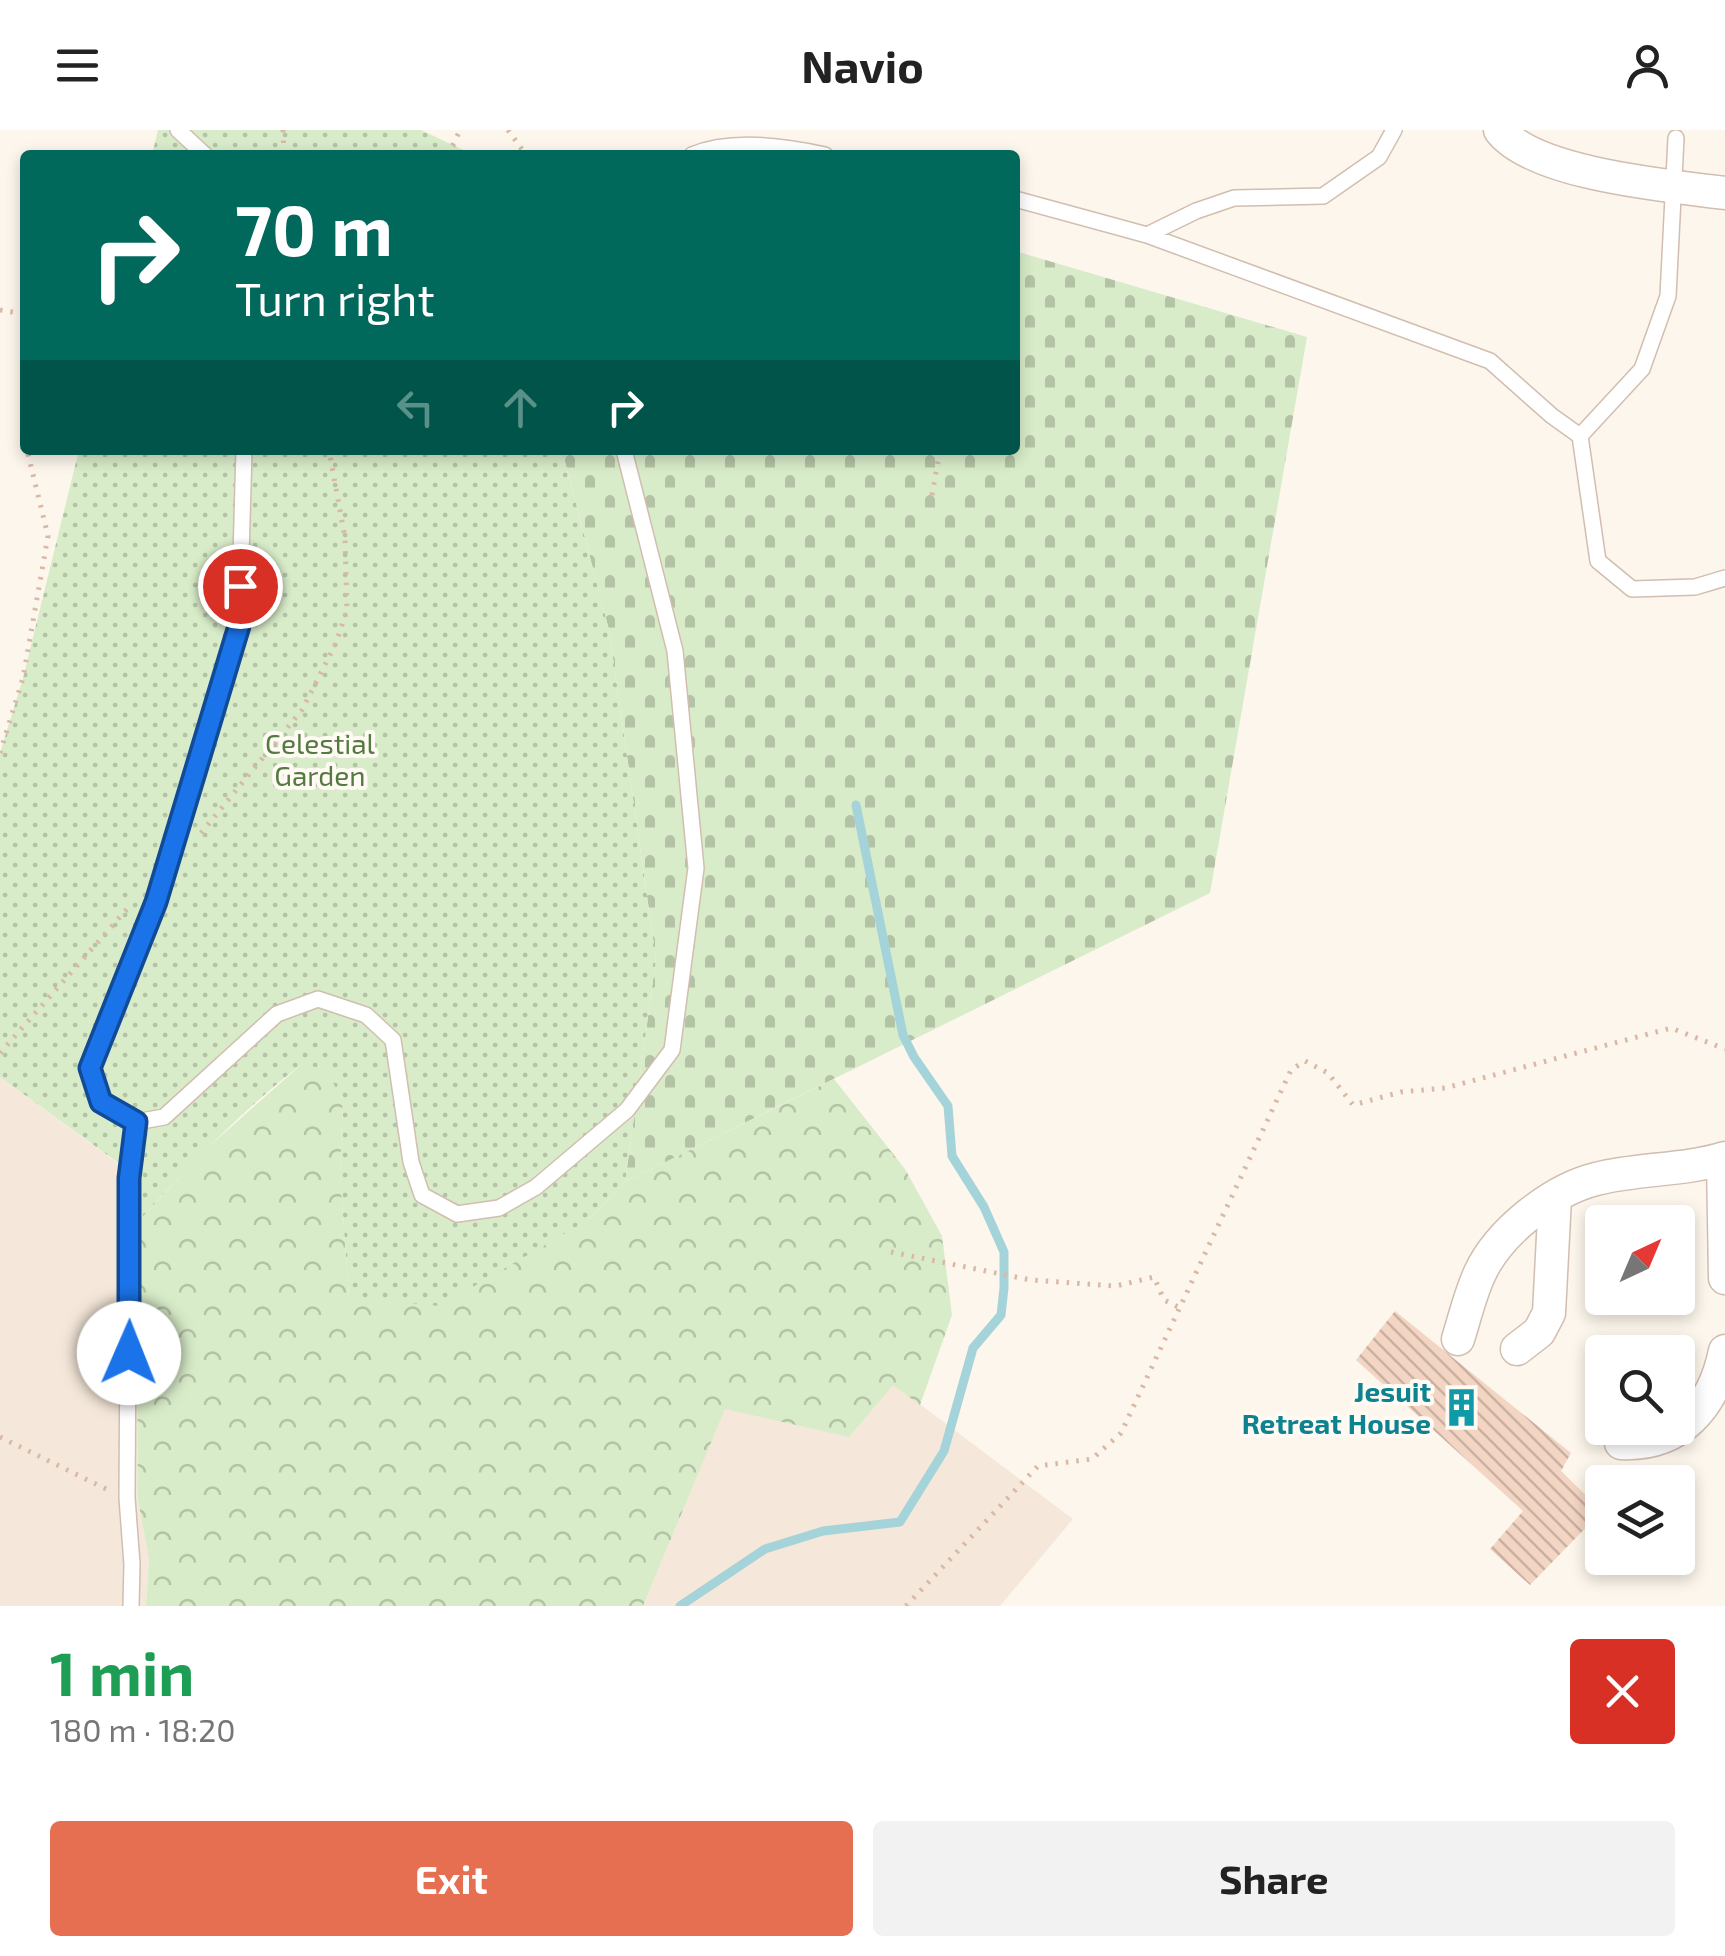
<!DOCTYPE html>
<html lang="en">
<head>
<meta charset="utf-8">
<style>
	body { margin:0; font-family:"Exo 2",sans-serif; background:#f2f2f2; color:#222; height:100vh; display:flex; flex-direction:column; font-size:38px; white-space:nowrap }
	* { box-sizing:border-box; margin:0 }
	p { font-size:32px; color:#767676 }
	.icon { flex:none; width:55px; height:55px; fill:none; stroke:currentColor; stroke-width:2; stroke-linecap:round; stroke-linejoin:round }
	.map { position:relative; height:1476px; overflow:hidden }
	.panel { display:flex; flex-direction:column; background:#fff; flex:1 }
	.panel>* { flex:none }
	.top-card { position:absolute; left:20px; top:20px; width:1000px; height:305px; border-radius:10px; box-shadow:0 5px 15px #0003; background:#00695c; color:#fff; overflow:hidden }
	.needle { width:65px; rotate:44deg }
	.tools { position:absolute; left:1585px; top:1075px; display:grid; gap:20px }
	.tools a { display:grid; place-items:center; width:110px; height:110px; border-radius:10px; background:#fff; box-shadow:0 5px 15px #0003; font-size:50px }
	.pin { position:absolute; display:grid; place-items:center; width:85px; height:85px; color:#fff; margin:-42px; border:5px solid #fff; border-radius:50%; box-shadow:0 2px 10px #0007 }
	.me { position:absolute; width:110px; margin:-55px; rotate:1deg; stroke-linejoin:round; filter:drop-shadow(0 0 8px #0008) }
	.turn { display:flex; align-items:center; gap:35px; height:210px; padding:0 50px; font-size:45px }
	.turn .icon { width:130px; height:130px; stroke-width:2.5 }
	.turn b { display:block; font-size:70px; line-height:85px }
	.lanes { display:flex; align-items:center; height:95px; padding:0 50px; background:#0003; justify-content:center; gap:50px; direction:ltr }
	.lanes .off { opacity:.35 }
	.round { display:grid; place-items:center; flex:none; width:105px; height:105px; border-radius:10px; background:#f2f2f2 }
	.overview { display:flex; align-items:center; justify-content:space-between; height:170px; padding:0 50px }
	h1 { font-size:60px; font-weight:700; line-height:75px; color:#1e9e55 }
	.action { display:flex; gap:20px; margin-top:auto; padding:20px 50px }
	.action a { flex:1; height:115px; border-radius:10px; background:#e76f51; color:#fff; font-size:40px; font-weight:700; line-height:115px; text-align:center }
	.action a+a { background:#f2f2f2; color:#222 }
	header { display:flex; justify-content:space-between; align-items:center; height:130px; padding:0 50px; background:#fff; font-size:45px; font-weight:700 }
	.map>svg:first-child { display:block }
</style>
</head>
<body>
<header><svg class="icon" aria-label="menu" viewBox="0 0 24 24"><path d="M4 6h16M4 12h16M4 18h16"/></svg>Navio<svg class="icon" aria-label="person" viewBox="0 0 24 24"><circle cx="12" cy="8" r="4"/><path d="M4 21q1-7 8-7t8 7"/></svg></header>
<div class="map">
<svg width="1725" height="1476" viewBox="0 0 1725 1476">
	<defs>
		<pattern id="forest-crowns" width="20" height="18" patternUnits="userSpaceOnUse" patternTransform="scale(2.5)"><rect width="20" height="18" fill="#d8ecc9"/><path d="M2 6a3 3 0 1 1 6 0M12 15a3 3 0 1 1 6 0" fill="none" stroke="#b4c2a5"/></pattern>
		<pattern id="cemetery-stones" width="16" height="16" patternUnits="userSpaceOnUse" patternTransform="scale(2.5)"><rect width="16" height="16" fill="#d8ecc9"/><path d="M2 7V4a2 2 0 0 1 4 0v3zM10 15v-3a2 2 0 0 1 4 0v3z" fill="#b4c2a5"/></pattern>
		<pattern id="park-dots" width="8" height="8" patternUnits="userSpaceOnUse" patternTransform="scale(2.5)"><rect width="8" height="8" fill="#d8ecc9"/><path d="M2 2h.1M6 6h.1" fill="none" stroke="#b4c2a5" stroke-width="1.8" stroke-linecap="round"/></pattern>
		<pattern id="building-back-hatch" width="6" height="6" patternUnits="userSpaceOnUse" patternTransform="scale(2.5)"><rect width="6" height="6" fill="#f3d5c3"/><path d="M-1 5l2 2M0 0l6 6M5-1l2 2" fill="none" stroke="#cab0a1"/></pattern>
	</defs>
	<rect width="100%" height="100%" fill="#fdf6ec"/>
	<path fill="#f5e8da" d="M0,947L136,1047L138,1370L149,1429L146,1476H0Z
		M893,1254L1073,1389L1000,1476H643L725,1278L849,1306Z"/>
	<path fill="url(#forest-crowns)" d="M302,934L324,938L343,969L340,1043L349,1167L588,1090L625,1052L834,949L905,1039L942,1106L952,1185L920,1275L893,1255L849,1307L725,1279L643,1476H146L149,1429L138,1370L136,1094L204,1021Z"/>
	<path fill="url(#cemetery-stones)" d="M1015,121L1307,207L1210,763L625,1052L656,829L609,500L562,320H1015Z"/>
	<path fill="url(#park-dots)" d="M158,0H421L474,25H152Z
		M79,320H562L609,500L656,829L625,1052L588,1090L440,1176L349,1167L340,1043L343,969L324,939L302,934C241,981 188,1037 136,1094V1046L0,947V623L23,548Z"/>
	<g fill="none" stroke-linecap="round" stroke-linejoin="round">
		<path stroke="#a5d3da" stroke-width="9" d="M680,1476L765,1419L823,1401L900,1392L944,1321L973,1218L1001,1185L1004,1158V1122L984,1077L952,1026L948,976L914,927L903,905L856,675"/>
	</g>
	<path fill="url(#building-back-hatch)" d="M1395,1181L1571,1323L1561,1341L1602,1381L1530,1455L1490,1419L1523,1381L1356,1230Z"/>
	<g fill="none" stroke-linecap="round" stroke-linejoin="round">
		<defs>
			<path id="lane" d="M178,0L205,25
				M692,25C730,9 785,16 825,25
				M1015,69L1147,105L1490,231L1552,286L1580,306L1598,431L1632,459L1695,457L1725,448
				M1147,105L1196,81L1234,68L1323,66L1379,27L1394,0
				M1580,306L1642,239L1668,166L1676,8
				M244,320L239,496L156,772L90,938L101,972L136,992L164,987L277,884L318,869L366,885L393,910L411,1032L422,1065L457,1084L499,1078L536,1057L627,980L672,920L696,738L675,521L624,320
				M131,1476L132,1434L127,1368L129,1048L136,992"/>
			<path id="street" d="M1500,0C1533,44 1670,56 1725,63
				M1723,1029L1725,1148
				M1458,1209C1465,1187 1470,1164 1480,1143C1499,1102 1552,1060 1596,1049C1639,1038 1683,1041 1725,1028
				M1517,1219L1539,1202L1549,1183L1555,1068
				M1621,1313C1681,1316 1714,1275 1725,1221"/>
		</defs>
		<use href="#lane" stroke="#d1beb0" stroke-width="18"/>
		<use href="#street" stroke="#d1beb0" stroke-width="35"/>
		<path stroke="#d9b8a5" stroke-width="5" stroke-dasharray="2.5 8" stroke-linecap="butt" d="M283,0L284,25
			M508,0L526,25
			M448,25L460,0
			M0,180L25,184
			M932,365L940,320
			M0,623L23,548L48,406L27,320
			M201,703L302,580L336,513L347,480L345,408L329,320
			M0,923L127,779
			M891,1122L1031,1150L1116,1156L1154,1147L1164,1170L1180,1178
			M0,1307L106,1359
			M906,1476L1038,1336L1092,1329L1121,1303L1291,940L1305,931L1328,943L1353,975L1401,962L1445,958L1671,898L1725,919"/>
		<use href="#lane" stroke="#fff" stroke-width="15"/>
		<use href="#street" stroke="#fff" stroke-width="32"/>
	</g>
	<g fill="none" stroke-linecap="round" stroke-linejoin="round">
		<defs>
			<path id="route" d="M129,1223V1048L136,992L101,972L90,938L156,772L239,496L240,456"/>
		</defs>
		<use href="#route" stroke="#114b97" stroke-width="25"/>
		<use href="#route" stroke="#1a73e8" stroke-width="18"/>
	</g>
	<defs>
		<symbol id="building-bare" viewBox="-9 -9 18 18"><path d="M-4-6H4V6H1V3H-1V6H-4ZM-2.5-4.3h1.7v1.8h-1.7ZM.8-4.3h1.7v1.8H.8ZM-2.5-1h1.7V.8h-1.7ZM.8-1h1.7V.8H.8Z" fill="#0f9aa8" stroke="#fffaf3" stroke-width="2.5" paint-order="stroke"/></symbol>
	</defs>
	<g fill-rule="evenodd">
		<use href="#building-bare" x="1434" y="1250" width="55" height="55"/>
	</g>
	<g text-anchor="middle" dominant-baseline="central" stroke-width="8" stroke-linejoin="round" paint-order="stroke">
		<g font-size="28" fill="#537a41" stroke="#fffaf3">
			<text x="320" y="613">Celestial<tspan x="320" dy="32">Garden</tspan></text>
		</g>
		<g font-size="28" font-weight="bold" fill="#0d838f" stroke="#fffaf3" text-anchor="end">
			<text x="1431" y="1261">Jesuit<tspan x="1431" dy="32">Retreat House</tspan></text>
		</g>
	</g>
</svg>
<div class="tools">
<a><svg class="needle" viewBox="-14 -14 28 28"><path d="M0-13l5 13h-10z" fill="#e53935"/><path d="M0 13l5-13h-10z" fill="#767676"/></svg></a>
<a><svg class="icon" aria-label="search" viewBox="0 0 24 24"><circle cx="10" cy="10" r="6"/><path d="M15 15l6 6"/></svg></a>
<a><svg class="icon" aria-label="layers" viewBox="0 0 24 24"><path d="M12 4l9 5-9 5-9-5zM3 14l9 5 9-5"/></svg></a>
</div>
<div class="pin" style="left:240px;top:456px;background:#d93025"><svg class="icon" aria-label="arrive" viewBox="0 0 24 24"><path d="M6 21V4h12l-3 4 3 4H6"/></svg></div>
<svg class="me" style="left:129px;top:1223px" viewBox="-20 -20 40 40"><circle r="19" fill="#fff"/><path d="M0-13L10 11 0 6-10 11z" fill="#1a73e8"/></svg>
<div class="top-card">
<div class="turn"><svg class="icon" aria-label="right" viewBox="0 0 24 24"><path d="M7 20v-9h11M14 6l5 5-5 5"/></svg><div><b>70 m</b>Turn right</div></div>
<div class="lanes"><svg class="icon off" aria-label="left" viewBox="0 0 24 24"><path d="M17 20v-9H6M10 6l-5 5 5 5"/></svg><svg class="icon off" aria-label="ahead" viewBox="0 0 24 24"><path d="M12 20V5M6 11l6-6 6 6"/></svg><svg class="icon" aria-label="right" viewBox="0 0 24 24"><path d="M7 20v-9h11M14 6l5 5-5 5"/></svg></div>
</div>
</div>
<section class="panel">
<div class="overview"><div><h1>1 min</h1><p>180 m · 18:20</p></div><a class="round" style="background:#d93025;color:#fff"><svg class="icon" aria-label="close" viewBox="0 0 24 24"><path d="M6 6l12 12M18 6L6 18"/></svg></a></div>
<div class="action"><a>Exit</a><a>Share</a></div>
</section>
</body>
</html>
